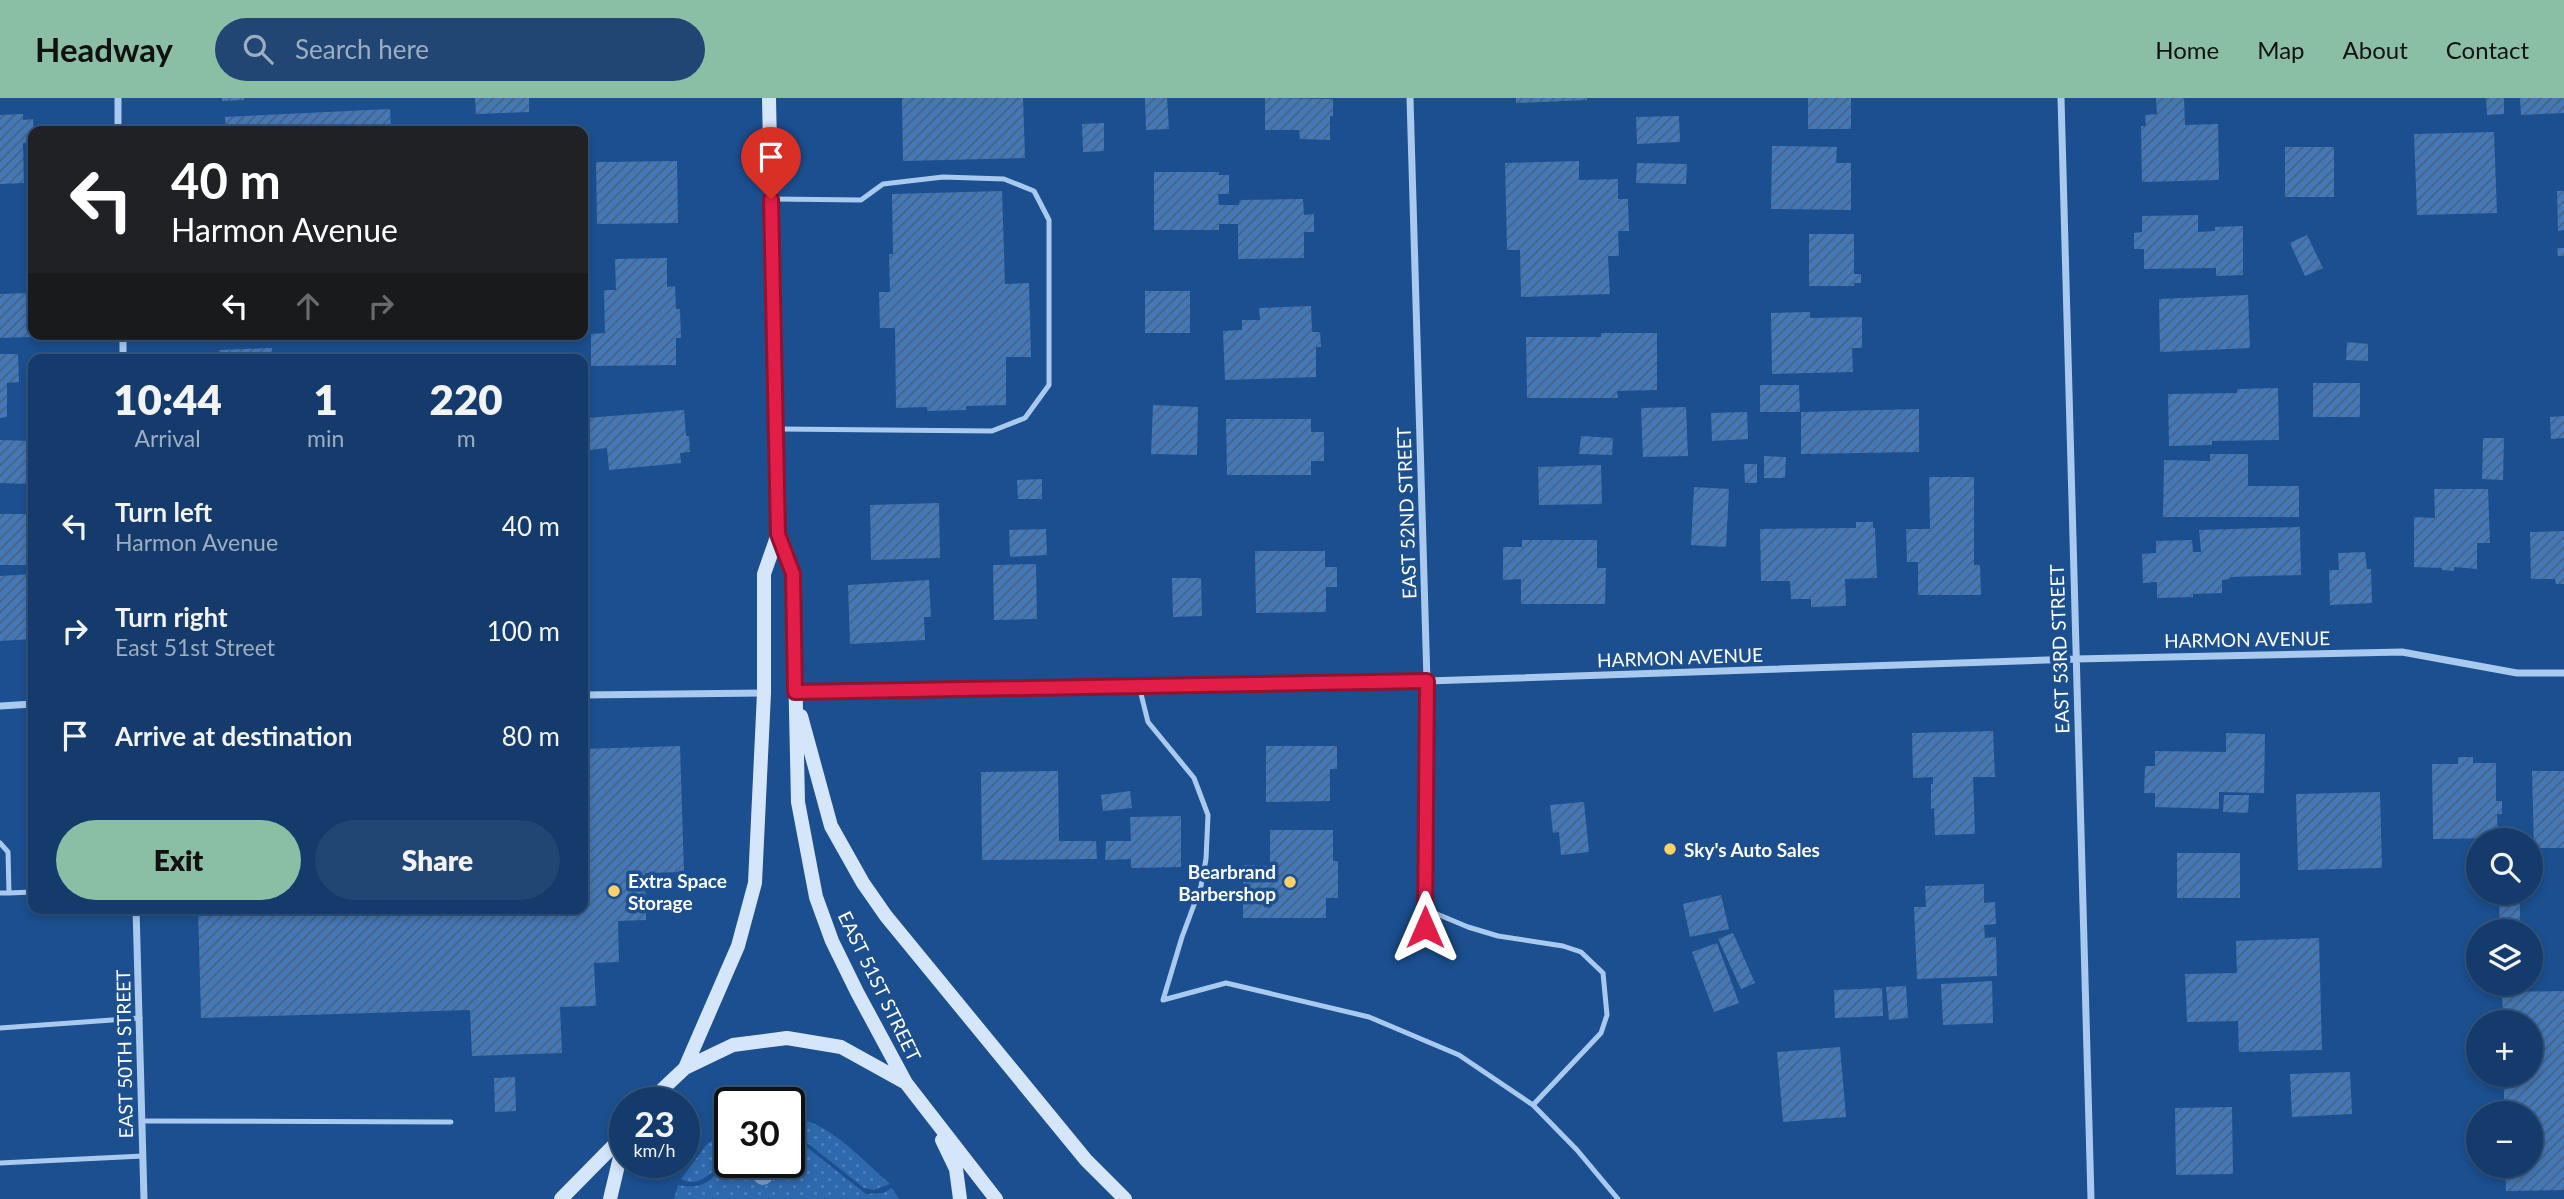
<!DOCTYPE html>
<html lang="en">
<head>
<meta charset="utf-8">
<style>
	body { margin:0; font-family:Lato,sans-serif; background:#214673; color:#f1f3f6; height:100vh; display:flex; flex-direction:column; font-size:26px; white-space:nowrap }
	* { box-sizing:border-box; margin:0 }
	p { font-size:23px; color:#9dadc1 }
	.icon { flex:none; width:38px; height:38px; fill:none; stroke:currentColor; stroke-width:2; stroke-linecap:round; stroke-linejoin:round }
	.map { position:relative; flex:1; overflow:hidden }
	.drawer { position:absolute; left:28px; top:256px; width:560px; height:560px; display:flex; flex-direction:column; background:#143b6b; border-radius:14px; box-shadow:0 4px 10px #0003,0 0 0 2px #33557e }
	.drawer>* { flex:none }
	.top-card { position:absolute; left:28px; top:28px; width:560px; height:214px; border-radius:14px; box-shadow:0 4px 10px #0003,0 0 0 2px #33557e; background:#202124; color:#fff; overflow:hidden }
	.tools { position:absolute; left:2466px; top:730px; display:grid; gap:14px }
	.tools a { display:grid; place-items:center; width:77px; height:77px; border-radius:50%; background:#143b6b; box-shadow:0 4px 10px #0003,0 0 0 2px #33557e; font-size:35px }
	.speed { position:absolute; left:609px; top:989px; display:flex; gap:14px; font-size:35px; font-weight:700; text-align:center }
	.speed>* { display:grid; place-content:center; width:91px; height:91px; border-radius:50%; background:#143b6b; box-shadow:0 4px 10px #0003,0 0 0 2px #33557e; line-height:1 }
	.speed small { font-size:18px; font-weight:400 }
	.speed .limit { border:4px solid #111; border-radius:10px; background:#fff; color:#111 }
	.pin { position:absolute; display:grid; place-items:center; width:60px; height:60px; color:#fff; margin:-72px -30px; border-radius:50% 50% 50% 0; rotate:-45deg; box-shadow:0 0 7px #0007 }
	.pin .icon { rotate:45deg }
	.me { position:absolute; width:77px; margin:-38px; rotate:0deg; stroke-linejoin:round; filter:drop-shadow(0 0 5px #0008) }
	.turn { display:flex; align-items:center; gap:24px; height:147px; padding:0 28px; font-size:32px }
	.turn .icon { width:91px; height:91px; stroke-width:2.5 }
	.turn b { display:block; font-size:49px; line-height:60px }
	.lanes { display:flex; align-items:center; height:66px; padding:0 28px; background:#0003; justify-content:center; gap:35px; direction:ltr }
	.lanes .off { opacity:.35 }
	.eta { display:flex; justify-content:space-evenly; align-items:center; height:119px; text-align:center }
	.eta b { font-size:42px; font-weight:800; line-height:49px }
	.cta { display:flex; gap:14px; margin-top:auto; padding:14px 28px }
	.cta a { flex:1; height:80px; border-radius:42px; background:#8abfa5; color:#111; font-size:28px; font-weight:800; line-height:80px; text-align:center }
	.cta a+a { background:#214673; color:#f1f3f6 }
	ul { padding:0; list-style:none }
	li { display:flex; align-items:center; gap:21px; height:105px; padding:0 28px }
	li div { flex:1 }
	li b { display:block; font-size:26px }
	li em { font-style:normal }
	header { display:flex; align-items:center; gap:42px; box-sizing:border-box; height:98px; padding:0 35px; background:#8abfa5; color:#111 }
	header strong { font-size:33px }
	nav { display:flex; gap:38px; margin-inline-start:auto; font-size:24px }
	.search { width:490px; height:63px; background:#214673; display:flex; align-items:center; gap:18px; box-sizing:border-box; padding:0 24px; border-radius:38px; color:#9dadc1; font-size:26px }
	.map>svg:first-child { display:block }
</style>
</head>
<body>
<header>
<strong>Headway</strong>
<div class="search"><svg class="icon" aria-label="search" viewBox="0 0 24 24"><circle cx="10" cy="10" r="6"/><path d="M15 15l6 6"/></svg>Search here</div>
<nav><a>Home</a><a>Map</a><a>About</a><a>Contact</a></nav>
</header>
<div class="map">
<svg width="2564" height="1101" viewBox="0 0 2564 1101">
	<defs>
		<pattern id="grass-dots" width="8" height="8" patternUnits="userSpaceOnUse" patternTransform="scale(1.75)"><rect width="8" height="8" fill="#2e69ad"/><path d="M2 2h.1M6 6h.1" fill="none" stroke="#4d80b9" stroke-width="1.8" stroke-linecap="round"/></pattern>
		<pattern id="building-hatch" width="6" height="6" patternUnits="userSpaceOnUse" patternTransform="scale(1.75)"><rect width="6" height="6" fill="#4478b7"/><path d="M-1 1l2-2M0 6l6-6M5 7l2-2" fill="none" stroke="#486282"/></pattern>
	</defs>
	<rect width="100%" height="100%" fill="#1b4f8f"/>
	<path fill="url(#grass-dots)" d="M789,1018C830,1024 860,1060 890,1086L874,1092L864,1090L806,1044L789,1039Z
		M730,1031V1058C716,1069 701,1092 681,1081L707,1046Z
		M789,1044L809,1051L866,1096L883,1095L892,1090L899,1101H674L678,1087C707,1092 710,1081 730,1063L789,1064Z"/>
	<path fill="url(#building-hatch)" d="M222,0H244V2L222,3Z
		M475,0H529V14L476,16Z
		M902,0H1023L1025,60L903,63Z
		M1145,0H1167L1169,31L1146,32Z
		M1265,0L1333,1V18H1330V42L1300,41L1299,32H1265Z
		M1516,0H1587V2L1516,5Z
		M1808,0H1851V31H1808Z
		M2156,0H2184L2185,27L2218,26L2219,82L2142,84L2141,28H2146L2145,17L2157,16Z
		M2486,0H2504V16L2487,17Z
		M2520,0H2564V15L2521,17Z
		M390,11L391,33H226L225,19Z
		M23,16V22L33,21L34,33L33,44L23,45L24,85L0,86V17Z
		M1679,18L1680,44L1637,46L1636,19Z
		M1104,25V53L1083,54L1082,26Z
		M2494,34L2497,115L2417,117L2414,36Z
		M1772,48L1837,49L1836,65H1851V112L1771,111Z
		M2285,49H2334V99H2285Z
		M677,63L678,125L597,126L596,64Z
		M1579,63V82L1618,81V101H1628L1629,133H1618L1619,158H1608L1610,196L1521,199L1520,152H1507L1505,65Z
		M1637,65L1687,66L1686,86L1636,85Z
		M1154,74H1219L1218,77H1229V96H1218L1219,107H1239L1240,102L1303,101L1304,117L1314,116V134H1304V160L1238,161V126H1219V132H1154Z
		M1002,93L1005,186L1029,185L1031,259H1006V307L966,308V312L927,313V309L896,310L895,230H880L879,194H890L889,156H893L892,96Z
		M2557,93H2564V132L2558,133Z
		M2198,117V134L2215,133V129L2243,128V177L2216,178V170L2144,171V151H2134V135L2142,134V118Z
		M1809,136H1854V176H1861V185H1854V188H1809Z
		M2307,137L2323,170L2305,178L2290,145Z
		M2557,150H2564V158H2558Z
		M667,160V189L675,188L676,211H680L681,240H676V267L591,268V236L605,235L604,192H616L615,161Z
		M1145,193H1190V235H1145Z
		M29,195V209H33V230H29L30,239L0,240V196Z
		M2248,197L2250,250L2160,254L2159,201Z
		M1311,208L1312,234H1320L1321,249H1316V279L1225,282L1223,233L1242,232V222H1260L1259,210Z
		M1810,214V220L1862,219V250H1852L1853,274L1772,276L1771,215Z
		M1601,235H1657V292L1617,293L1618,300H1527L1526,239H1601Z
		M2347,244L2368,246V263L2346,262Z
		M272,250V261H219V252Z
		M0,256H18L19,284L7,285V319L0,320Z
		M2313,285H2360V319H2313Z
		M1760,287H1799L1800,314H1760Z
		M2278,290L2279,342L2212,343V347L2169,348L2168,296L2237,295V291Z
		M1153,307L1198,309L1197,357L1151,356Z
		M1686,309L1688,358L1643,359L1641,310Z
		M1919,311V354L1801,356V314Z
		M684,312L686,338H689L690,354L680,355L681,365L609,372L607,350L590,352L587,320Z
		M1747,314L1748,341L1712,343L1711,315Z
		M2564,318V340L2551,341L2550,319Z
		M1226,321H1311V334H1324V363H1311V377H1227Z
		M1581,338L1613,340L1612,357L1579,356Z
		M2483,340H2504L2503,382L2482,381Z
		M0,342L33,343L31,386L0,385Z
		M2210,356H2248V388H2299V419H2163L2164,362L2210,363Z
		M1764,358L1786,359L1785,380H1764Z
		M1744,366H1757V385H1745Z
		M1601,367L1602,406L1539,407L1538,369Z
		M1929,379H1974V467H1980L1981,497H1918V464H1907L1906,431H1930Z
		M1042,381V401H1018L1017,382Z
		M1694,389L1729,391L1726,449L1691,447Z
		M2434,391H2488L2490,445H2477V471L2454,469V473L2442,472V470L2414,469V419L2435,420Z
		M939,405L940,460L871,462L870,407Z
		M0,416H32L33,434H29L30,467H0Z
		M1856,424H1873V430H1875L1877,480L1845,481L1846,508L1811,509V501H1791L1790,483H1761L1760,431L1856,430Z
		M2300,429L2301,477L2230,479V481L2222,482V495L2193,496V499L2157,500V484L2143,485L2142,456L2156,455V443L2192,442L2193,454H2201L2199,432Z
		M1046,431L1047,457L1010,459L1009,432Z
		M2564,433V486H2556L2555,481H2531L2530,434Z
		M1522,442H1597V470H1606L1605,506H1521V481L1503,482V449H1522Z
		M1255,453H1325V469H1337V489H1326V514L1256,515Z
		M2365,454L2367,471H2371L2372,505L2330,507L2329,472H2339L2338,455Z
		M1036,466L1037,521L994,522L993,467Z
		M33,476V541L0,543V478Z
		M1172,480H1201L1202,518L1173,519Z
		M929,482L931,519H924L925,542L850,546L848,487Z
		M1993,633L1995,679H1973L1975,736L1935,737L1934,710L1931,711V686H1933V679L1913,680L1912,635Z
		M2226,635L2265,636L2264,695L2219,694V711L2155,709V695H2144L2145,668H2155V653L2226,654Z
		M680,648L684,774L645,775L646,822L618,823L619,864L594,865L596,908L560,909L562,955L472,958L470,912L201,920L198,810H583V651Z
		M1266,648H1337V671H1330V703L1266,704Z
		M2458,659H2473V665H2496V703H2502V716H2497L2498,740L2433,741L2432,666H2458Z
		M1051,673H1058L1059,743H1096L1097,761L982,762L981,674Z
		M2532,673H2564V750H2534Z
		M1130,693L1132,710L1103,713L1101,697Z
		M2380,694L2382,770L2298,772L2296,696Z
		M2224,697H2249L2248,715L2223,714Z
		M1584,704L1589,754L1561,757L1559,734L1553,735L1550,707Z
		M1181,718V769L1131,770V761L1105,762L1106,743H1131L1130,719Z
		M1270,732H1333V763H1338V800H1326V820H1243V767L1270,768Z
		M2177,755H2240V800H2177Z
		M1984,786V805L1995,804L1996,826L1984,827L1985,840L1996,839L1997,878L1917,881L1914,809H1926L1925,788Z
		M1721,797L1729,831L1690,839L1683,806Z
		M2500,804H2520V822L2499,821Z
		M1733,835L1755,885L1741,891L1718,841Z
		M2319,840L2322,952L2239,954L2238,923L2187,924L2185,876L2237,875L2236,843Z
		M1717,845L1739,905L1714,914L1692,854Z
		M1992,883L1993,925L1943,927L1941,886Z
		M1906,888L1908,920L1889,922L1886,889Z
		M1882,890L1883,918L1835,920L1834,892Z
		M2564,893V1092L2506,1093L2505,1068H2530V1015H2504V976H2530V924H2503L2502,894Z
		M1840,949L1846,1019L1783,1024L1777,954Z
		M2350,974L2352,1016L2292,1019L2290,976Z
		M515,979L516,1013L495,1014L494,980Z
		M2232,1009L2233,1076L2176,1077L2175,1010Z"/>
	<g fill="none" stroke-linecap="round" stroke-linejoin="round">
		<path stroke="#a9c9ee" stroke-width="5" d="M773,101L861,102L883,86L943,79L1004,81L1034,93L1049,122V287L1025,320L992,333L779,331
			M1139,588L1148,624L1194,680L1208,717L1206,761L1201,788L1182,839L1163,902
			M0,745L8,754L9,795H0
			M9,795L33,794
			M1425,811L1468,829L1498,838L1563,848L1581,854L1603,875L1607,917L1601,935L1533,1007
			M1163,902L1226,885L1369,919L1459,957L1533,1007L1577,1052L1618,1101
			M0,930L140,920
			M142,1023L451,1024
			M0,1065L143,1058"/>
		<path stroke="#a9c9ee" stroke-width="7" d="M118,0V33
			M1410,0L1427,583L1425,829
			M2061,0L2091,1101
			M123,236V261
			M795,594L1427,583L2075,561L2402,554L2517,575H2564
			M583,597L764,595
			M0,608L33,606
			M136,810L144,1101"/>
		<path stroke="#d6e6fa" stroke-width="14" d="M769,0L778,436L793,476L798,704L816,799L832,843L857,894L906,985
			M801,618L831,728L863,785L886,818L1086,1062L1125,1101
			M685,970L738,848L755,785L764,595V476L778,436
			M649,1004L685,970L733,947L787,940L841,949L906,985L996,1101
			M942,1042L956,1071L960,1101
			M561,1101L625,1036
			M610,1101L625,1038"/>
	</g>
	<circle fill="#7ea0ca" cx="763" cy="1077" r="10"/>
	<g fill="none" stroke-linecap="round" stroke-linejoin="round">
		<defs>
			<path id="route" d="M771,101L778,436L793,476L795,594L1427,583L1425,829"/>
		</defs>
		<use href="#route" stroke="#92132f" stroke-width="18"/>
		<use href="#route" stroke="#e11d48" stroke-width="12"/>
	</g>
	<g fill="#ffd166" stroke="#1b4f8f" stroke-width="2.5">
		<circle cx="1670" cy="751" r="7"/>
		<circle cx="1290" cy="784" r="7"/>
		<circle cx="614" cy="793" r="7"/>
	</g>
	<g text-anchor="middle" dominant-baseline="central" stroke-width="7" stroke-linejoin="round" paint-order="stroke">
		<g font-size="19" fill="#fff" stroke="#1b4f8f">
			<text transform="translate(1406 415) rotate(-92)">EAST 52ND STREET</text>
			<text transform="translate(2247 541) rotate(-1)">HARMON AVENUE</text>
			<text transform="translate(2059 551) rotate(-92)">EAST 53RD STREET</text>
			<text transform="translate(1680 559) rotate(-2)">HARMON AVENUE</text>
			<text transform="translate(880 888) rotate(64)">EAST 51ST STREET</text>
			<text transform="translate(124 956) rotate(-91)">EAST 50TH STREET</text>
		</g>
		<g font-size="19" font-weight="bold" fill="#fff" stroke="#1b4f8f" text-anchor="start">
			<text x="1684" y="751">Sky's Auto Sales</text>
			<text x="1276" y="773" text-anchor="end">Bearbrand<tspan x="1276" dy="22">Barbershop</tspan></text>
			<text x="628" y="782">Extra Space<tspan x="628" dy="22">Storage</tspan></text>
		</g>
	</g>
</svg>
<div class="tools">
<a><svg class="icon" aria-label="search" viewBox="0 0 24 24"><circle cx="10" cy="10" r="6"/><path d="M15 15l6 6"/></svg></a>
<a><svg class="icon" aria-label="layers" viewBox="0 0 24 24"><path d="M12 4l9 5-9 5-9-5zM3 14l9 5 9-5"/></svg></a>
<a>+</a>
<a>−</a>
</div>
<div class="speed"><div>23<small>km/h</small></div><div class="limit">30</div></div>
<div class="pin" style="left:771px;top:101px;background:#d93025"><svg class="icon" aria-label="arrive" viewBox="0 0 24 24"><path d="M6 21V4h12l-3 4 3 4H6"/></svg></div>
<svg class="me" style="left:1425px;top:829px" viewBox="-20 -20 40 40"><path d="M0-17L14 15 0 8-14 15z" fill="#e11d48" stroke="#fff" stroke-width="4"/></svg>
<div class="top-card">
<div class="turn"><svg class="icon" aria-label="left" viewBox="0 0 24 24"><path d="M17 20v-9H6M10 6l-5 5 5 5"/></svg><div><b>40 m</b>Harmon Avenue</div></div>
<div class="lanes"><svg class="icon" aria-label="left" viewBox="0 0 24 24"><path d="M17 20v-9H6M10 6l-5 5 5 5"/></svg><svg class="icon off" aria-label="ahead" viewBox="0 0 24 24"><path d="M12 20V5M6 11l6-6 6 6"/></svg><svg class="icon off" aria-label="right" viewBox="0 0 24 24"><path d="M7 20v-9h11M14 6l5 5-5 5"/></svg></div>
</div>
<section class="drawer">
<div class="eta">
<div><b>10:44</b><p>Arrival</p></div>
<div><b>1</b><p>min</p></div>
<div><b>220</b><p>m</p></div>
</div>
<ul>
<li><svg class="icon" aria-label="left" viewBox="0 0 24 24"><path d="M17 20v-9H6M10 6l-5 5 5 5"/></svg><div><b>Turn left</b><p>Harmon Avenue</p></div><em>40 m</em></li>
<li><svg class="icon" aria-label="right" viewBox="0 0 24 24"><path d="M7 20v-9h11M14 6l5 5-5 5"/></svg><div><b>Turn right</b><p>East 51st Street</p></div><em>100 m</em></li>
<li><svg class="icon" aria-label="arrive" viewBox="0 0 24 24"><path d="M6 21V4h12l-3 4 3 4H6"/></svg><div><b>Arrive at destination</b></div><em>80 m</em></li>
</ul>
<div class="cta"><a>Exit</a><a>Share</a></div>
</section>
</div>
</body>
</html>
